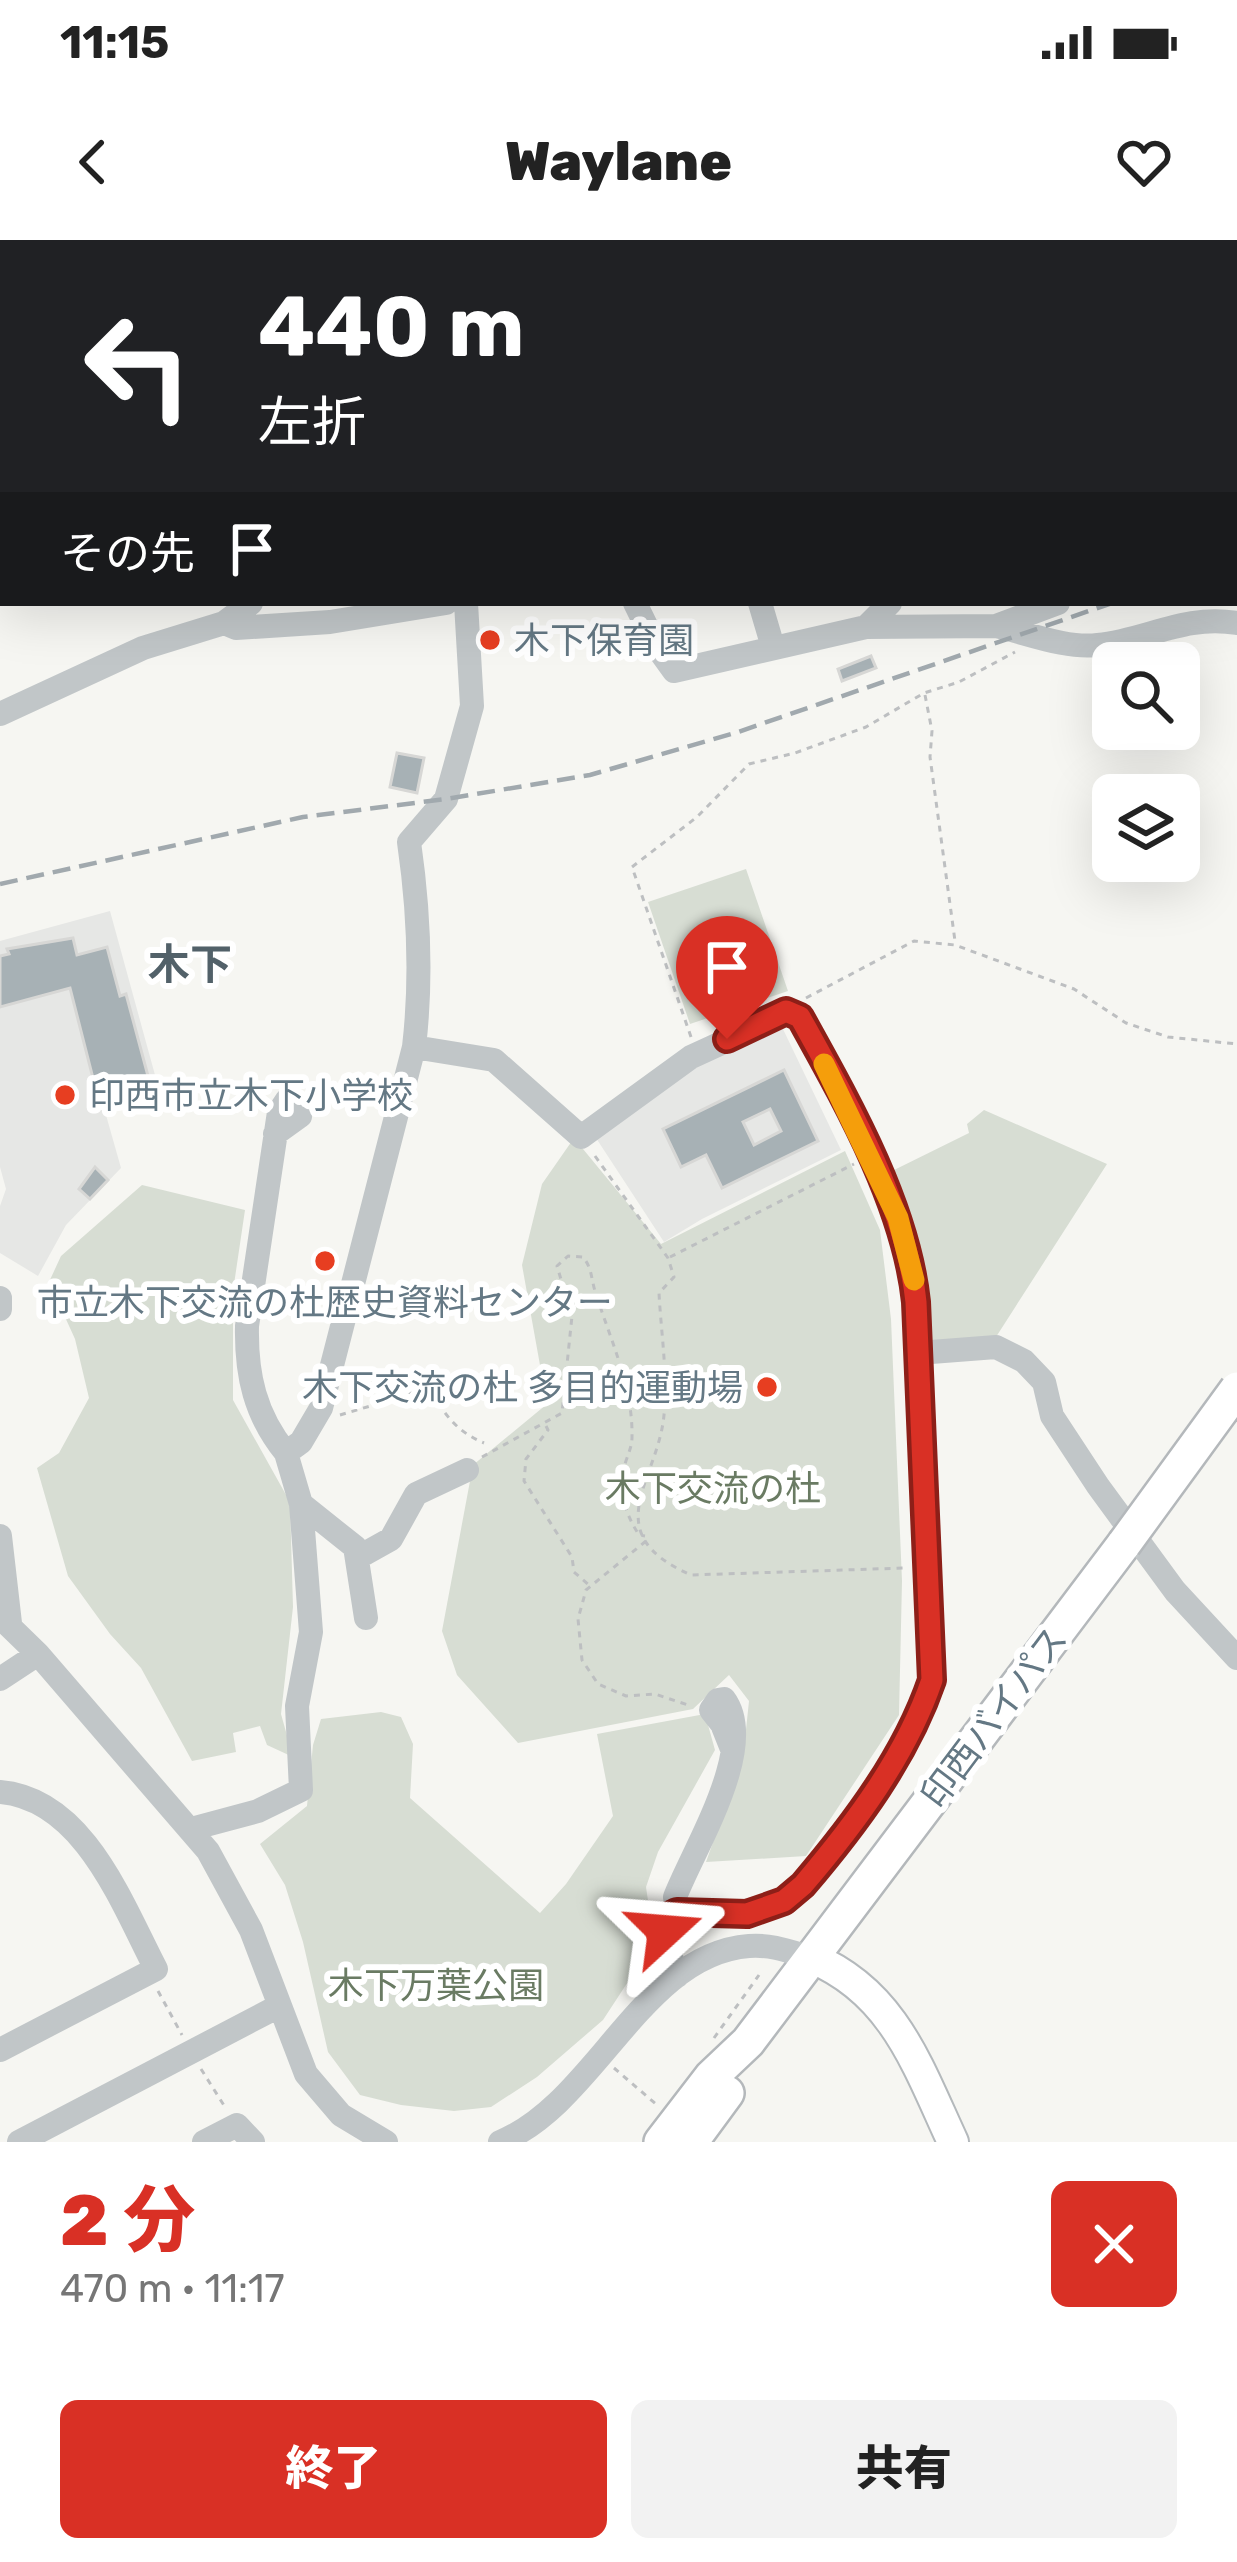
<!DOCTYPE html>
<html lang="ja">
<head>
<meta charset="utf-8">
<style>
	body { margin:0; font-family:Rubik,"Noto Sans JP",sans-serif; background:#f2f2f2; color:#222; height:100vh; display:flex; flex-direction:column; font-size:45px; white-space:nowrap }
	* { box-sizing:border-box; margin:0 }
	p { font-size:39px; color:#767676 }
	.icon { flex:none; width:66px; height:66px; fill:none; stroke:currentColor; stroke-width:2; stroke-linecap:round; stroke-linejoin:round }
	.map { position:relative; height:1902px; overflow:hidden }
	.panel { display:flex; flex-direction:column; background:#fff; flex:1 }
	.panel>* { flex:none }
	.guide { position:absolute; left:0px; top:0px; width:1239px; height:366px; box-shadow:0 12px 48px #0002; background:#202124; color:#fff; overflow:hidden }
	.tools { position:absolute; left:1092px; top:402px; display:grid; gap:24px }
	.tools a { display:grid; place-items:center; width:108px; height:108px; border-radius:18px; background:#fff; box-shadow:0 12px 48px #0002; font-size:60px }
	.pin { position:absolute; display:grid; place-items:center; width:102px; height:102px; color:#fff; margin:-123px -51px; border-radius:50% 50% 50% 0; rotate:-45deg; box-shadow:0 0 12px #0007 }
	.pin .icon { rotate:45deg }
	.me { position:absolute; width:132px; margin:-66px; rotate:71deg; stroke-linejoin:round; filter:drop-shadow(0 0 9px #0008) }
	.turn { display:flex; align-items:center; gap:42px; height:252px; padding:0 60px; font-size:54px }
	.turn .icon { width:156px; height:156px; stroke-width:2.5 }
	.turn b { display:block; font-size:84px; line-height:102px }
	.then { display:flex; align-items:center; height:114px; padding:0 60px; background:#0003; gap:24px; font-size:45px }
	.round { display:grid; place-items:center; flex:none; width:126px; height:126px; border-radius:18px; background:#f2f2f2 }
	.summary { display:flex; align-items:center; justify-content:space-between; height:204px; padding:0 60px }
	h1 { font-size:72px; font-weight:800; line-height:90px; color:#d93025 }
	.primary-button { display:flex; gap:24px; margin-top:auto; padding:24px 60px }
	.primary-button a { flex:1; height:138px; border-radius:18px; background:#d93025; color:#fff; font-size:48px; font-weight:800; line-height:138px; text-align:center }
	.primary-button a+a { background:#f2f2f2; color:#222 }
	.status { display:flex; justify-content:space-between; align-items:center; height:84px; padding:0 60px; background:#fff; direction:ltr }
	.status svg { height:33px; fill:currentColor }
	header { display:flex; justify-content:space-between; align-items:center; height:156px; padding:0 60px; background:#fff; font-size:54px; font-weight:800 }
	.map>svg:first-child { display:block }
</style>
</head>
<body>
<div class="status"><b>11:15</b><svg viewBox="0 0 49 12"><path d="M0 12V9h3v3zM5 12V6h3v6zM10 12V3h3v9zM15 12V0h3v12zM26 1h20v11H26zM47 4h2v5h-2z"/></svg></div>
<header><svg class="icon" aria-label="back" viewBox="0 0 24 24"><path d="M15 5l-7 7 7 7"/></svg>Waylane<svg class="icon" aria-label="heart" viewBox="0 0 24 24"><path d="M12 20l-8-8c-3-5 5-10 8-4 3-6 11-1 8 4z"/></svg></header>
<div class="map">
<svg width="1237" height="1902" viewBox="0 0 1237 1902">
	<rect width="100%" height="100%" fill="#f6f6f2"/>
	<path fill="#e6e7e5" d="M110,671L155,835L106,875L121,928L66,985L38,1036L0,1013V966L6,949L0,927V701Z
		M782,787L841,910L702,979L664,1002L596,898L712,813Z"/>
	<path fill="#d7ddd3" d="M746,629L788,751L690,784L648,662Z
		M984,870L1107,924L996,1097L925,1102L888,933L969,893L967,884Z
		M574,898L661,1004L845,911L880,990L891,1079L902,1341L899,1475L806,1616L706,1622L743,1518L749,1461L729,1435L693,1469L518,1503L457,1435L442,1391L473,1225L547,1164L522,1025L542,944Z
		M142,945L245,970L233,1051V1160L290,1262L293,1367L281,1474L293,1517L267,1505L260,1486L233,1493L236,1512L192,1521L141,1428L110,1394L68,1336L37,1228L59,1213L89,1158L75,1099L49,1042L61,1016Z
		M381,1472L401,1477L413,1504L410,1558L540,1673L566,1644L613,1576L597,1494L705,1474L715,1510L658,1612L646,1647L654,1702L603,1780L537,1837L491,1867L454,1871L401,1865L360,1855L328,1812L303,1702L285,1645L260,1604L307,1566L313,1505L321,1479Z"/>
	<path fill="#b8c6c9" d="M0,0H168L3,3L0,80Z"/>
	<path fill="#a7b1b5" stroke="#d7d7d5" stroke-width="3" fill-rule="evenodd" d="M871,416L876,428L842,441L838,429Z
		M397,513L424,518L417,553L390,547Z
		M73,698L77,715L107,707L120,756L126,754L148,836L96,850L70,748L0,767V716L9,714L7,709Z
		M784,830L818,901L722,948L706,915L681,927L663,889ZM770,869L781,891L754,905L743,882Z
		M95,927L108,940L90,959L79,949Z"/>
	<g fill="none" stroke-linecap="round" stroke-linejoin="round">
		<defs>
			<path id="major" d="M617,3L619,0
				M0,329L3,327
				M812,1718C894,1752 918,1827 953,1902"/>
			<path id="highway" d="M661,1902L711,1837L748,1802L1124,1304
				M691,1902L727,1853"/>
		</defs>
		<use href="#major" stroke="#b4b9bc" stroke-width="34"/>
		<use href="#highway" stroke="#b4b8bb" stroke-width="38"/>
		<path stroke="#bdbfc1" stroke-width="3" stroke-dasharray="6 6" stroke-linecap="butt" d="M566,3L569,0
			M695,3L698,0
			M0,246L3,244
			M925,455L932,491L930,517L955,701
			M806,758L914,701L955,705L1074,749L1126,783L1168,797L1237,804
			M691,797L632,627L697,577L749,524L795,513L866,487L924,453L959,442L1015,412
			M595,916L668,1018L674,1037L659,1053C661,1092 668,1136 664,1175C658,1241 595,1293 691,1335L905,1328
			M670,1017L854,924
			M340,1175L404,1156L426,1140C441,1170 453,1190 484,1203
			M546,1186L548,1190L526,1219L524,1241L572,1317L574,1332L589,1345
			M482,1217L562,1173L572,1076L557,1026L568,1016L583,1017C592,1028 591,1038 595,1051C610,1099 633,1146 632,1197C632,1207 628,1214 625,1224C617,1250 625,1273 639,1295L645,1296
			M646,1301L586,1350L578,1379L582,1420L598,1444L626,1456L655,1454L688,1465
			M158,1751L182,1795
			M714,1798L759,1735
			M614,1828L657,1865
			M201,1829L225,1867"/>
		<path stroke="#c1c6c8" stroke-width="24" d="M772,3L775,0
			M988,3L997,0
			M1236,47L1237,46
			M1236,173L1237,172
			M1236,301H1237
			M635,363L656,406L674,431L866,387L996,386L1058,363
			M760,363L773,407
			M224,383L236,388L330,382L446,363
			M996,386C1027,393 1066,409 1098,405C1147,400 1185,374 1237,383
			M866,387L890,363
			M0,474L143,408L224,383L251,363
			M414,807L494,820L581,897L691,817L791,771L803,782C847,871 905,962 916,1062L932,1440C906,1516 855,1584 803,1645C776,1668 746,1678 711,1675C696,1673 686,1669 672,1675L665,1698L677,1736
			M275,894L300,876L297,862L287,860L279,872L247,1086C246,1135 255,1175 286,1213
			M0,1058V1069
			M918,1113L996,1107L1024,1121L1044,1142L1052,1176L1098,1246L1175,1351L1237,1418
			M301,1264L355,1307L366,1378
			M0,1296L10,1383
			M357,1318L391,1299L416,1254L467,1230
			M0,1377L38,1414L0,1439
			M38,1414L208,1611L251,1690L306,1834L341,1875L386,1902
			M0,1552C84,1559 122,1664 156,1729L0,1810
			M191,1589L258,1571L301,1550L297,1466L311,1392L301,1264L286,1213L301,1202L321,1168L414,807C422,738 419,671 409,602L446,559L472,466L466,363
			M677,1672L675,1657C694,1608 759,1506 724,1459L718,1460L711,1470L722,1484L732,1509
			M19,1902L279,1766
			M204,1902L237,1885L253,1902
			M500,1902C596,1863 642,1714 749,1706C771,1704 791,1712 812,1718"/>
		<use href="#major" stroke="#fff" stroke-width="30"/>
		<use href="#highway" stroke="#fff" stroke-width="33"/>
		<path stroke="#a1a9ae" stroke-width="4.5" stroke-dasharray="18 9" stroke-linecap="butt" d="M1236,323H1237
			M0,644L303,577L446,559L590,535L738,492L1112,363"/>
		<defs>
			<path id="highway-bridge" d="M1124,1304L1237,1149"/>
		</defs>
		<use href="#highway-bridge" stroke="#b4b8bb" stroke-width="38" stroke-linecap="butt"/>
		<use href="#highway-bridge" stroke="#fff" stroke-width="33"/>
	</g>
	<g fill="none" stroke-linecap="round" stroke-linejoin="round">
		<defs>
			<path id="route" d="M665,1691L671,1675L677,1672L747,1674L784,1661L803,1645C855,1584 906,1516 932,1440L916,1062C906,965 847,862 800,777L786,771L727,799"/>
		</defs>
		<use href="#route" stroke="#8d1f18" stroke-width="30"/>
		<use href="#route" stroke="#d93025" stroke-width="21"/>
		<path stroke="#f59e0b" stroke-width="21" d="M824,824L898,978L914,1040"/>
	</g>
	<g fill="#e73e21" stroke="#fff" stroke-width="4.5">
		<circle cx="490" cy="400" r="12"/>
		<circle cx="65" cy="855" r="12"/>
		<circle cx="325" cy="1021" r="12"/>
		<circle cx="767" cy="1147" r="12"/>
	</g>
	<g text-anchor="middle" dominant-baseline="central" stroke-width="12" stroke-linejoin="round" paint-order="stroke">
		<g font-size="36" fill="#647884" stroke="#fff" text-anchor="start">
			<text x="514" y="400">木下保育園</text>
			<text x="89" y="855">印西市立木下小学校</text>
			<text x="325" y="1062" text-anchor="middle">市立木下交流の杜歴史資料センター</text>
			<text x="743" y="1147" text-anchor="end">木下交流の杜 多目的運動場</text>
		</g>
		<g font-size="36" fill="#6a7b63" stroke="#fff">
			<text x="713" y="1248">木下交流の杜</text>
			<text x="436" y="1745">木下万葉公園</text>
		</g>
		<g font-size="36" fill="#647884" stroke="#fff">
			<text transform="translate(994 1477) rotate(-53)">印西バイパス</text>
		</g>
		<g font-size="42" font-weight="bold" fill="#526169" stroke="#fff">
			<text x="190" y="725">木下</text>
		</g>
	</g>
</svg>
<div class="tools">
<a><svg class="icon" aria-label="search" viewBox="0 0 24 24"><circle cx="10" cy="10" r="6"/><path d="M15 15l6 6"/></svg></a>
<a><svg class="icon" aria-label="layers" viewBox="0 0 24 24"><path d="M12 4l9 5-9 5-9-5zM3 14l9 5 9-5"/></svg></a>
</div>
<div class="pin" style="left:727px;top:799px;background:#d93025"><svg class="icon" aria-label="arrive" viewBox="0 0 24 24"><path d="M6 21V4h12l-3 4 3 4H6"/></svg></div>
<svg class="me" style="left:665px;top:1691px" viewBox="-20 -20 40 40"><path d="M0-17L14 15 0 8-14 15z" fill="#d93025" stroke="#fff" stroke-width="4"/></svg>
<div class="guide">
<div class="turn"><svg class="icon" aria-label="left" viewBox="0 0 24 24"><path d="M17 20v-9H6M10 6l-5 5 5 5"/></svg><div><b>440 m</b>左折</div></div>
<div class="then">その先<svg class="icon" aria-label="arrive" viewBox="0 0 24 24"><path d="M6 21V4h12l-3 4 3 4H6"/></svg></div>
</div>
</div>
<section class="panel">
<div class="summary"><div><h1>2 分</h1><p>470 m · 11:17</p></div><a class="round" style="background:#d93025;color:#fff"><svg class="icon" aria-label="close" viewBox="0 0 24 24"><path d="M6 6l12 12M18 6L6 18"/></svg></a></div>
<div class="primary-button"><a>終了</a><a>共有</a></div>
</section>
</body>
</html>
